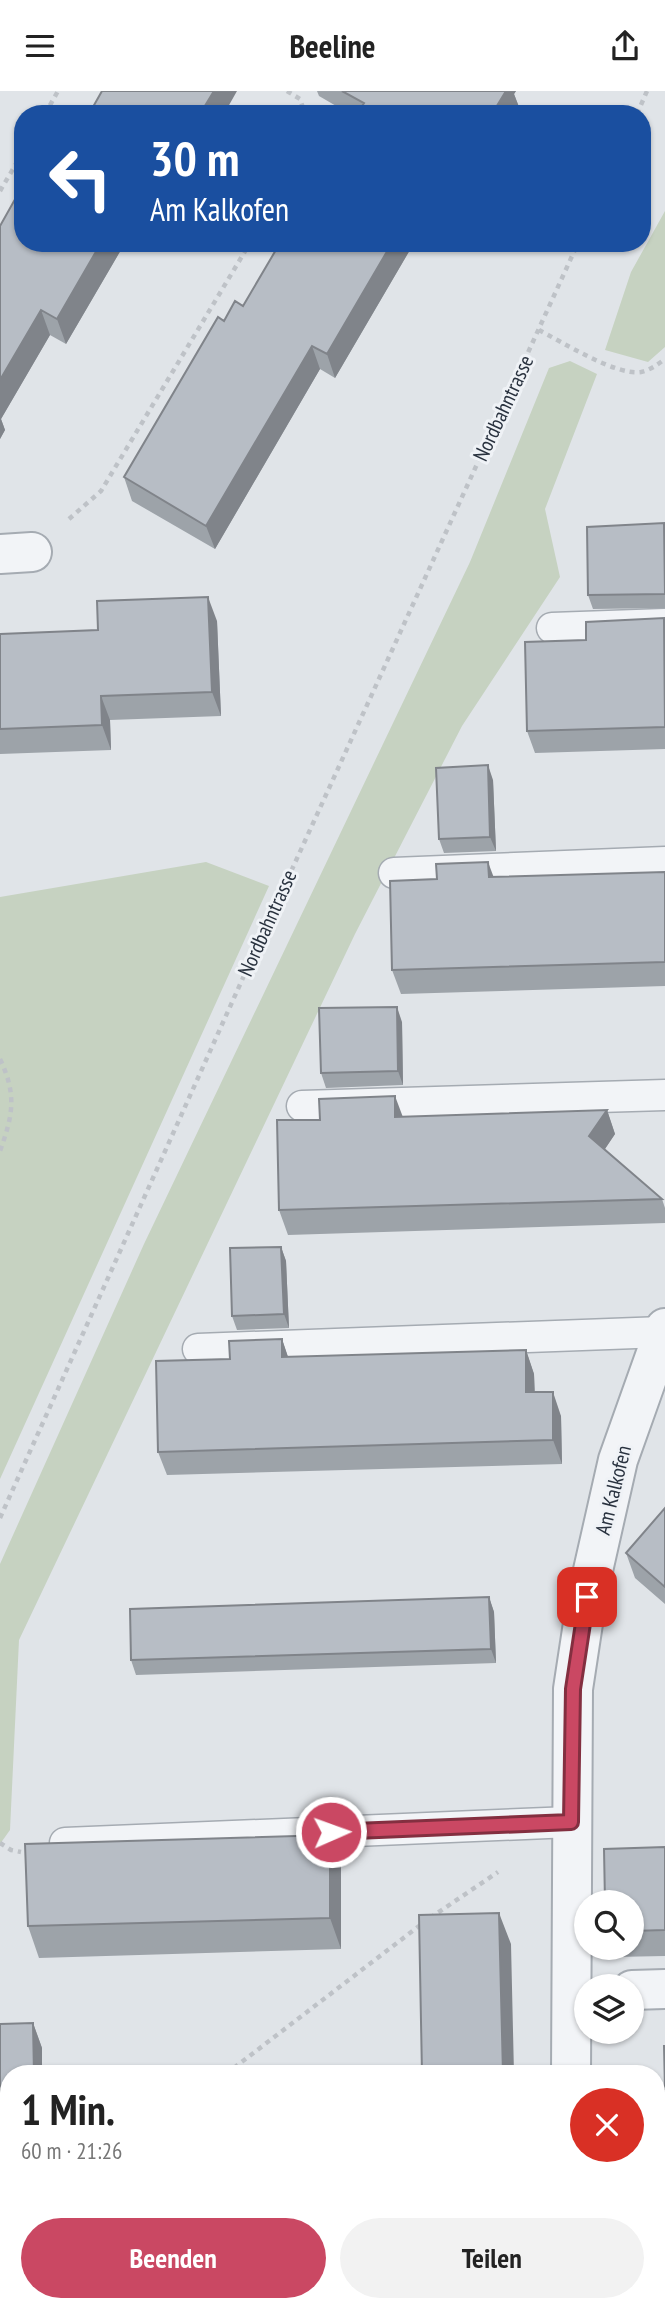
<!DOCTYPE html>
<html lang="de">
<head>
<meta charset="utf-8">
<style>
	body { margin:0; font-family:"PT Sans Narrow",sans-serif; background:#f2f2f2; color:#222; height:100vh; display:flex; flex-direction:column; font-size:26px; white-space:nowrap }
	* { box-sizing:border-box; margin:0 }
	p { font-size:23px; color:#767676 }
	.icon { flex:none; width:38px; height:38px; fill:none; stroke:currentColor; stroke-width:2; stroke-linecap:round; stroke-linejoin:round }
	.map { position:relative; flex:1; overflow:hidden }
	.side { position:absolute; left:0px; top:1974px; width:665px; height:247px; display:flex; flex-direction:column; background:#fff; border-radius:28px 28px 0 0; box-shadow:0 2px 5px #0004 }
	.side>* { flex:none }
	.top-card { position:absolute; left:14px; top:14px; width:637px; height:147px; border-radius:28px; box-shadow:0 2px 5px #0004; background:#1a4fa0; color:#fff; overflow:hidden }
	.tools { position:absolute; left:574px; top:1799px; display:grid; gap:14px }
	.tools a { display:grid; place-items:center; width:70px; height:70px; border-radius:50%; background:#fff; box-shadow:0 2px 5px #0004; font-size:35px }
	.pin { position:absolute; display:grid; place-items:center; width:60px; height:60px; color:#fff; margin:-30px; border-radius:14px; box-shadow:0 4px 10px #0006 }
	.me { position:absolute; width:77px; margin:-38px; rotate:88deg; stroke-linejoin:round; filter:drop-shadow(0 0 5px #0008) }
	.turn { display:flex; align-items:center; gap:24px; height:147px; padding:0 21px; font-size:32px }
	.turn .icon { width:91px; height:91px; stroke-width:2.5 }
	.turn b { display:block; font-size:49px; line-height:60px }
	.round { display:grid; place-items:center; flex:none; width:74px; height:74px; border-radius:37px; background:#f2f2f2 }
	.headline { display:flex; align-items:center; justify-content:space-between; height:119px; padding:0 21px }
	h1 { font-size:42px; font-weight:800; line-height:52px }
	.primary-button { display:flex; gap:14px; margin-top:auto; padding:14px 21px }
	.primary-button a { flex:1; height:80px; border-radius:42px; background:#ca4863; color:#fff; font-size:28px; font-weight:800; line-height:80px; text-align:center }
	.primary-button a+a { background:#f2f2f2; color:#222 }
	header { display:flex; justify-content:space-between; align-items:center; height:91px; padding:0 21px; background:#fff; font-size:32px; font-weight:800 }
	.map>svg:first-child { display:block }
</style>
</head>
<body>
<header><svg class="icon" aria-label="menu" viewBox="0 0 24 24"><path d="M4 6h16M4 12h16M4 18h16"/></svg>Beeline<svg class="icon" aria-label="share" viewBox="0 0 24 24"><path d="M12 15V3M7 8l5-5 5 5M5 13v7h14v-7"/></svg></header>
<div class="map">
<svg width="665" height="2220" viewBox="0 0 665 2220">
	<rect width="100%" height="100%" fill="#e0e4e8"/>
	<path fill="#c6d2c1" d="M665,120V256L648,271L605,259L631,181Z
		M570,270L597,283L545,418L560,486L462,635L355,843L19,1549L10,1739L0,1753V1473L144,1153L470,471L549,277Z
		M206,771L269,795L0,1388V806Z"/>
	<g fill="none" stroke-linecap="round" stroke-linejoin="round">
		<defs>
			<path id="lane" d="M552,537L665,533
				M394,782L665,771
				M302,1015L665,1004
				M198,1258L663,1241
				M65,1752L571,1731
				M0,2208H9"/>
			<path id="street" d="M0,463L32,461
				M632,1899L665,1898
				M571,1983L573,1598L587,1506L618,1369L665,1237
				M573,2212V2220"/>
		</defs>
		<use href="#lane" stroke="#a5abb2" stroke-width="33"/>
		<use href="#street" stroke="#a5abb2" stroke-width="42"/>
		<path stroke="#bec2c7" stroke-width="4.5" stroke-dasharray="5 5" stroke-linecap="butt" d="M287,0L300,8L305,23
			M45,23L58,0
			M637,23L647,0
			M0,100L23,61
			M539,239C562,251 616,285 641,281C650,279 657,274 665,268
			M69,428L101,400L250,152
			M0,968C17,1004 13,1024 0,1060
			M0,1427L283,798L578,152
			M0,1752L11,1759L21,1761
			M430,1827L498,1781
			M226,1983L423,1832
			M377,2212V2220"/>
		<use href="#lane" stroke="#f2f4f7" stroke-width="30"/>
		<use href="#street" stroke="#f2f4f7" stroke-width="38"/>
	</g>
	<path fill="#9da3a9" d="M317,0H516L514,3L519,16L515,23H350L319,5Z
		M0,135L125,152L66,253L50,244L1,328L5,339L0,348Z
		M280,152H414L335,287L320,278L215,458L132,410L124,386L224,230L243,215Z
		M665,435V517L593,518L588,504Z
		M665,528V658L535,662L527,640L586,549Z
		M217,530L221,625L110,629L111,659L0,663V543L98,539Z
		M493,689L496,760L444,762L439,748Z
		M665,781V895L401,903L392,879L493,786Z
		M402,931L403,994L326,997L321,982Z
		M607,1019L615,1043L604,1059L662,1108L665,1117V1132L288,1144L279,1119L320,1029Z
		M281,1156L286,1170L289,1237L237,1239L232,1225Z
		M282,1248L288,1266L526,1259L534,1283L535,1301L561,1325L562,1373L167,1384L158,1361L230,1268Z
		M665,1417V1513L635,1487L626,1462Z
		M489,1506L494,1521L496,1572L136,1584L131,1569Z
		M330,1744L341,1775V1858L39,1867L28,1835Z
		M665,1756V1865L614,1866L611,1857H632V1811Z
		M33,1932L42,1957L9,1983V2107H0V1933Z"/>
	<path fill="#80848a" d="M214,0H237L224,23H200Z
		M506,0H516L514,3L519,16L515,23H492Z
		M101,152H125L66,253L57,228Z
		M392,152H414L335,287L327,263Z
		M41,219L50,244L1,328L5,339L0,348V289Z
		M312,255L320,278L215,458L206,435Z
		M208,506L217,530L221,625L212,601Z
		M101,605L110,629L111,659L102,634Z
		M488,674L493,689L496,760L490,746Z
		M488,771L497,795L489,786Z
		M397,916L402,931L403,994L398,980Z
		M395,1005L404,1029L395,1026Z
		M607,1019L615,1043L597,1070L589,1045Z
		M281,1156L286,1170L289,1237L284,1223Z
		M282,1248L290,1272L282,1266Z
		M526,1259L534,1283L535,1325L526,1301Z
		M553,1301L561,1325L562,1373L553,1349Z
		M489,1506L494,1521L496,1572L491,1558Z
		M330,1744L341,1775V1858L330,1827Z
		M499,1822L511,1853L514,1983H503Z
		M33,1932L42,1957V1983H34Z
		M292,2212H302V2220H292Z
		M509,2212H519V2220H509Z"/>
	<path fill="#b7bdc5" stroke="#80848a" stroke-width="2" d="M102,0H214L200,23H89Z
		M342,0H506L492,23H357L364,12Z
		M23,94V152H101L57,228L41,219L0,289V135Z
		M280,152H392L327,263L312,255L206,435L124,386L218,226L224,230L235,210L243,215Z
		M664,432L665,503L588,504L587,436Z
		M208,506L212,601L101,605L102,634L0,638V543L98,539L97,510Z
		M664,527L665,636L527,640L525,551L586,549V531Z
		M488,674L490,746L439,748L436,677Z
		M488,771L489,786L665,781V871L392,879L390,790L437,788L436,773Z
		M397,916L398,980L321,982L319,917Z
		M395,1005V1026L607,1019L589,1045L662,1108L279,1119L277,1029H320L319,1008Z
		M281,1156L284,1223L232,1225L230,1157Z
		M282,1248V1266L526,1259V1301H553V1349L158,1361L156,1270L230,1268L229,1250Z
		M665,1417V1496L626,1462Z
		M489,1506L491,1558L131,1569L130,1518Z
		M330,1744V1827L28,1835L25,1753Z
		M665,1756V1839L632,1840V1811H605L604,1758Z
		M499,1822L503,1983H422L419,1824Z
		M33,1932L34,1983H9V2081L0,2082V1933Z
		M664,1955H665V1999Z
		M656,2186H665V2220H615L614,2212H656Z
		M0,2211L292,2212V2220H0Z
		M428,2212H509V2220H428Z"/>
	<g fill="none" stroke-linecap="round" stroke-linejoin="round">
		<defs>
			<path id="route" d="M331,1741L571,1731L573,1598L587,1506"/>
		</defs>
		<use href="#route" stroke="#832f40" stroke-width="18"/>
		<use href="#route" stroke="#ca4863" stroke-width="12"/>
	</g>
	<g text-anchor="middle" dominant-baseline="central" stroke-width="6" stroke-linejoin="round" paint-order="stroke">
		<g font-size="21" fill="#29323f" stroke="#eff2f6">
			<text transform="translate(503 317) rotate(-65)">Nordbahntrasse</text>
			<text transform="translate(267 832) rotate(-66)">Nordbahntrasse</text>
			<text transform="translate(613 1399) rotate(-76)">Am Kalkofen</text>
		</g>
	</g>
</svg>
<div class="tools">
<a><svg class="icon" aria-label="search" viewBox="0 0 24 24"><circle cx="10" cy="10" r="6"/><path d="M15 15l6 6"/></svg></a>
<a><svg class="icon" aria-label="layers" viewBox="0 0 24 24"><path d="M12 4l9 5-9 5-9-5zM3 14l9 5 9-5"/></svg></a>
</div>
<div class="pin" style="left:587px;top:1506px;background:#d93025"><svg class="icon" aria-label="arrive" viewBox="0 0 24 24"><path d="M6 21V4h12l-3 4 3 4H6"/></svg></div>
<svg class="me" style="left:331px;top:1741px" viewBox="-20 -20 40 40"><circle r="17" fill="#ca4863" stroke="#fff" stroke-width="3"/><path d="M0-11L8 9 0 5-8 9z" fill="#fff"/></svg>
<div class="top-card">
<div class="turn"><svg class="icon" aria-label="left" viewBox="0 0 24 24"><path d="M17 20v-9H6M10 6l-5 5 5 5"/></svg><div><b>30 m</b>Am Kalkofen</div></div>
</div>
<section class="side">
<div class="headline"><div><h1>1 Min.</h1><p>60 m · 21:26</p></div><a class="round" style="background:#d93025;color:#fff"><svg class="icon" aria-label="close" viewBox="0 0 24 24"><path d="M6 6l12 12M18 6L6 18"/></svg></a></div>
<div class="primary-button"><a>Beenden</a><a>Teilen</a></div>
</section>
</div>
</body>
</html>
